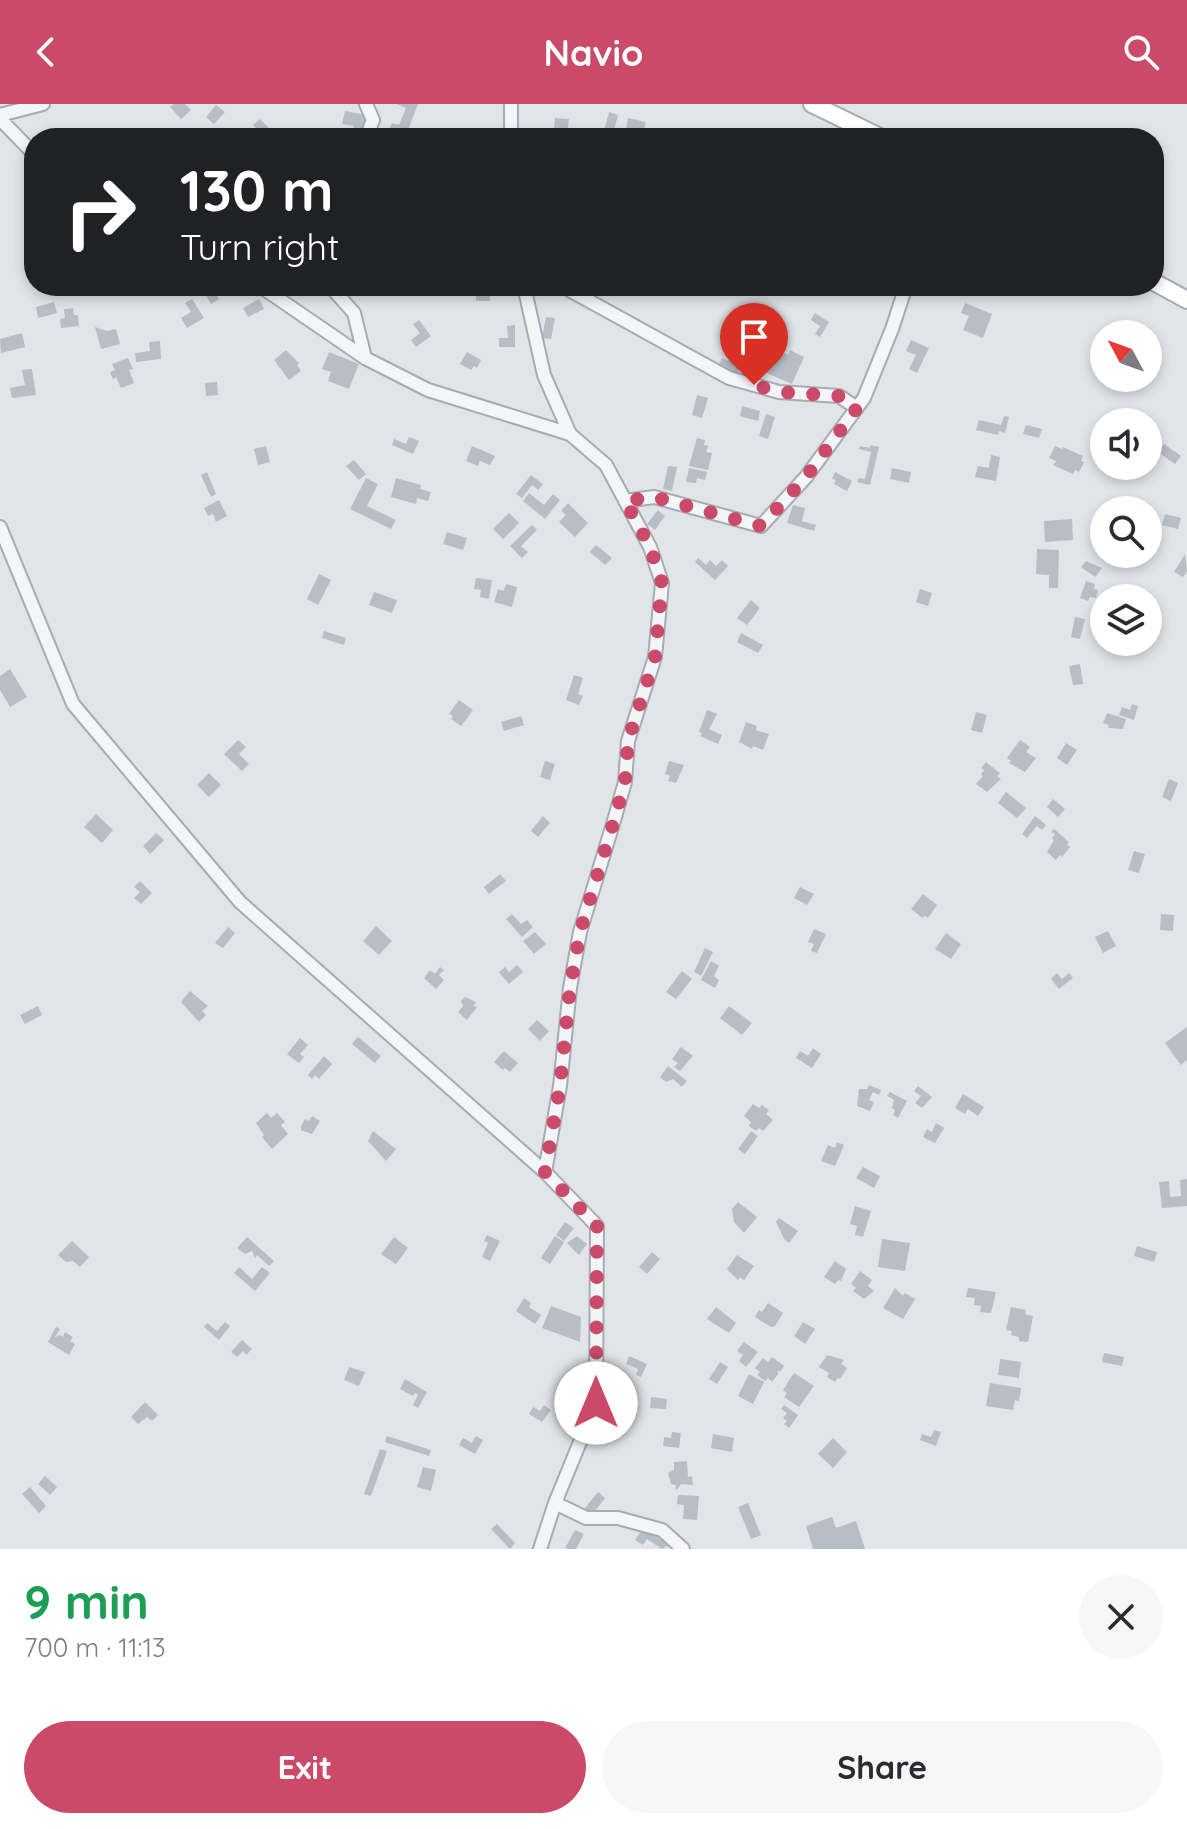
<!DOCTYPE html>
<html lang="en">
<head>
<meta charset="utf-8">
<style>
	body { margin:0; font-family:Quicksand,sans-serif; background:#f7f7f7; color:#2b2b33; height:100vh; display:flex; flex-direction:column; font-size:30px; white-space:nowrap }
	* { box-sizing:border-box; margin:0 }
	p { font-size:26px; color:#7c7c81 }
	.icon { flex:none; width:44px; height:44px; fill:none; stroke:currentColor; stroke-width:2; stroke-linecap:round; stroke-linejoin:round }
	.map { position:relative; height:1445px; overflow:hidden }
	.details { display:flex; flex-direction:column; background:#fff; flex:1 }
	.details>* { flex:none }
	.top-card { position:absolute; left:24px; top:24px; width:1140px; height:168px; border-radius:32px; box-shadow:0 4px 12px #0003; background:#202124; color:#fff; overflow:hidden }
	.needle { width:52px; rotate:311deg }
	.buttons { position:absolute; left:1090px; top:216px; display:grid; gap:16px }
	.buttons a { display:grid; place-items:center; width:72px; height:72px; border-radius:50%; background:#fff; box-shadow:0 4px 12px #0003; font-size:40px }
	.pin { position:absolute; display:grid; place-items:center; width:68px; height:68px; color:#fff; margin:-82px -34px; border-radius:50% 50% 50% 0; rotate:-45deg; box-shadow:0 0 8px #0007 }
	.pin .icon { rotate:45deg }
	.me { position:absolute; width:88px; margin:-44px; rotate:0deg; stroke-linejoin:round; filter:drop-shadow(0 0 6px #0008) }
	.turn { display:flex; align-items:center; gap:28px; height:168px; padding:0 24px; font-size:36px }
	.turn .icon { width:104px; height:104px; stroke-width:2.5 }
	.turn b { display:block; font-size:56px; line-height:68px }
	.round { display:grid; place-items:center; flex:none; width:84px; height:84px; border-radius:42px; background:#f7f7f7 }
	.head { display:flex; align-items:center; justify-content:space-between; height:136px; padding:0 24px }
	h1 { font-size:48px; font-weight:700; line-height:60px; color:#1e9e55 }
	.button { display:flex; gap:16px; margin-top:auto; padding:16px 24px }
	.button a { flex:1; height:92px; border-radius:48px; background:#ca4a68; color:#fff; font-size:32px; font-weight:700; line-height:92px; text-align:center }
	.button a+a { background:#f7f7f7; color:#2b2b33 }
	header { display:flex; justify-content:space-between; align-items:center; height:104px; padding:0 24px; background:#ca4a68; color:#fff; font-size:36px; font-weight:700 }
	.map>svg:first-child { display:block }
</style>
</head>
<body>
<header><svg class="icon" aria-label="back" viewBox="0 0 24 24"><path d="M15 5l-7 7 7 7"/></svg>Navio<svg class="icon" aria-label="search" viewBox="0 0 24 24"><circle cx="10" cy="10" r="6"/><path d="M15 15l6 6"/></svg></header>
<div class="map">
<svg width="1187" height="1445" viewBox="0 0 1187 1445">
	<rect width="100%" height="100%" fill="#e1e5e9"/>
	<path fill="#b8bec6" d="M174,0H185L191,6L181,15L170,3Z
		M397,0H418L405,34L388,28L392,19L399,21L406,4Z
		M216,1L225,8L214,20L206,13Z
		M345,7L366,11L361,34H351L354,22L342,20Z
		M609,8L618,11L612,33L603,31Z
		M555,14L569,15L567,34L553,33Z
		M628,14L646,18L643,28L626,25Z
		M260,15L276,31L273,34H266L253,21Z
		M205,182H227L229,185L217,192L219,195L211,200L202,184Z
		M476,182H503V187H496V191H490V197H476Z
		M192,195L204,214L187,224L181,214L191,208L185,199Z
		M259,195L264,205L248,213L243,204Z
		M54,198L57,209L38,214L36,203Z
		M965,199L992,210L983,234L963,226L969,212L961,209Z
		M73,204L74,211H78L79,222L61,224L60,215L65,214L64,205Z
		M815,209L829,218L820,233L815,230L820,222L811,216Z
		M546,213L555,214L551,235L542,234Z
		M419,216L431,232L416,243L411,236L420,229L413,220Z
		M515,221V243H499V234H508L507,222Z
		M95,223L107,227L116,225L120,240L101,245Z
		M22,229L25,243L1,249L0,235Z
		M911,236L929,244L917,269L909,265L916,251L906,247Z
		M160,237L161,255L136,258L135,249L150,247L149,238Z
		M286,246L299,259L297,261L301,267L289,276L274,256Z
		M790,246L804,253L792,280L762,267L764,263L769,265L775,250L782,253L784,249L788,251Z
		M329,248L359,260L349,285L328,277L331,268L322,265Z
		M467,248L481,256L477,264L474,262L471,266L460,260Z
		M128,254L133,265L129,266L134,279L121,284L116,273L113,275L110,268L115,266L112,260Z
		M722,254L728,257L730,254L736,256L737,254L743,257L736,272L717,264Z
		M32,265L36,291L12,294L10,284L25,281L22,266Z
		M217,278L218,291L206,292L205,279Z
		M697,291L708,294L702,314L692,311Z
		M742,302L760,307L758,317L740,312Z
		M766,310L775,313L768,335L759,332Z
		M1004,312L1009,313L1005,329L999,327L998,331L976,326L979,316L1001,321Z
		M1026,321L1042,325L1039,334L1023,330Z
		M409,333L419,337L413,350L392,341L394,335L406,340Z
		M697,334L705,336L704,341L708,342L706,348L712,349L708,366L689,362Z
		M1164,340L1181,352L1175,360L1158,348Z
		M870,341L879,343L870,381L857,378L859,374L865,375L871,348L859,345L860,342L870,344Z
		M266,342L270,358L258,361L254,345Z
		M472,342L495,352L490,361L480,357L478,362L466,357Z
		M1055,342L1062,345L1063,343L1083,352L1081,357L1084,358L1079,368L1075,366L1073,370L1053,361L1056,357L1049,354Z
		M991,351L1000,353L996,377L975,373L978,362L989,364Z
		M354,356L366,370L359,376L346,362Z
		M668,362L677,363L672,387L663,385Z
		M689,364L707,368L705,376L697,374L696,379L686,378Z
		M892,364L911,368L909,379L890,375Z
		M207,368L216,390L211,393L201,371Z
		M835,368L852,377L847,387L834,380L836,376L832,375Z
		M531,371L543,380L538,386L532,381L522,394L516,390Z
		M366,374L378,380L367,402L396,416L391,425L350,405Z
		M396,374L421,381L420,385L431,388L428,397L417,394L416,400L391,393Z
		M529,389L544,401L553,390L560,396L545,415L523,397Z
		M219,396L227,412L216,418L213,410L208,412L204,404Z
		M568,399L588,419L575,433L559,418L566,411L561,407Z
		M793,401L805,404L802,417L816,421L814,427L787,419Z
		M658,406L665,412L655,426L647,420Z
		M509,409L519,419L503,435L493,425Z
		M1165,410L1181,414L1178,425L1162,421Z
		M1072,415L1073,436L1045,438L1044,417Z
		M532,421L537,426L521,442L528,448L522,454L510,442Z
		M447,428L467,434L463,446L443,440Z
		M596,441L612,454L605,461L590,448Z
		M1037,445L1059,446L1058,484H1049V471L1036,470Z
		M1185,450L1187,467L1183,473L1174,468Z
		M698,454L706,461L710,456L716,462L722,456L728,462L715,476L695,458Z
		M1086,457L1102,464L1095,473L1081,463Z
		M319,470L331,476L318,501L307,495Z
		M476,474L492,476L489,495L480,493L481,486L474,485Z
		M1086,477L1095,480L1094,485L1098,486L1096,494L1090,493L1088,497L1080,494Z
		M506,480L517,483L512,503L494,498L498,485L504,487Z
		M920,485L932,489L928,502L916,498Z
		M374,488L397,496L392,509L369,501Z
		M751,496L760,504L747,521L737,514Z
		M1075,513L1085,515L1080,535L1071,533Z
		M324,527L346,534L344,541L322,534Z
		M741,529L763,541L758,549L737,538Z
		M1080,560L1083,580L1073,581L1069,562Z
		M10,565L27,593L10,603L0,586V572Z
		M574,571L583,574L578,590L583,592L579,601L566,596Z
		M459,596L473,606L461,622L451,615L453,612L449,610Z
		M1132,600L1138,602L1134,616L1119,611L1122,603L1130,606Z
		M707,606L717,610L709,625L722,631L718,640L700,632L702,629L699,628Z
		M976,608L987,611L982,629L971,626Z
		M1107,609L1126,615L1123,625L1108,624L1109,621L1103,619Z
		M521,612L524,621L504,627L501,618Z
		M746,618L757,622L756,626L769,630L763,646L753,642L752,645L739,638Z
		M238,636L246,643L239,650L249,660L242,667L224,650Z
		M1020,636L1030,643L1026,648L1036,654L1025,668L1009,659L1011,657L1007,654Z
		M1066,639L1077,646L1067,661L1057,654Z
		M545,657L555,660L550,676L540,673Z
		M669,657L684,661L676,679L668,677L670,672L665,670Z
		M986,658L1000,669L997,672L1001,675L987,688L976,680L983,672L981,670L984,666L981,664Z
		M209,669L221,681L209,693L197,681Z
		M1169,675L1178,679L1171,697L1162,693Z
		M1006,688L1026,704L1017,714L998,699Z
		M1053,695L1065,705L1058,713L1047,703Z
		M96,710L113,726L102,739L84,723Z
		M543,712L550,719L538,733L531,727Z
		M1035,712L1046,721L1042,726L1037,722L1027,734L1022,730Z
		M1054,725L1069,738L1067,741L1070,743L1062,753L1060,751L1056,756L1047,748L1054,736L1052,734L1055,730L1051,728Z
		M156,729L164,736L150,750L143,742Z
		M1134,747L1145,750L1139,769L1128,766Z
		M500,770L506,777L489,790L484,783Z
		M140,777L152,789L141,800L134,794L140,788L134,783Z
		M800,783L814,790L807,801L794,794Z
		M923,790L937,801L928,814L925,811L923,814L911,805Z
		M512,810L521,820L527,816L533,823L522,833L506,815Z
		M1161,810L1174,811L1173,827L1160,826Z
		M376,822L392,837L379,851L363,837Z
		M228,823L235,829L223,844L215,839Z
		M814,825L826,830L817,849L811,847L814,840L808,838Z
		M1108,827L1116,842L1103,849L1095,833Z
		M535,828L546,840L534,850L523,837Z
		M946,829L961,840L951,855L935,845Z
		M705,844L713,848L701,872L694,868Z
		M711,857L719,862L714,872L719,876L715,884L701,876Z
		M517,861L523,868L509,880L499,868L505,863L509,868Z
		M440,863L444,866L439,871L444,876L436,885L424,874L430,866L435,870Z
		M682,867L692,875L676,895L666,888Z
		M1057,869L1062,875L1069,869L1073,874L1059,885L1051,875Z
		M190,887L208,902L202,907L206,911L199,918L181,898Z
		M465,893L476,898L473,902L477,903L467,916L458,908L463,902L461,897Z
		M38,902L42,911L25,920L20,911Z
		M729,902L752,919L742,931L720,914Z
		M537,916L549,927L540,937L528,925Z
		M1187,923V956L1181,961L1165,939Z
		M358,933L381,952L375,959L352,940Z
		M300,934L308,941L300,950L304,953L299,959L287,950Z
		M681,943L693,952L680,967L674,963L678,959L672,955Z
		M813,944L821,950L812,964L796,954L800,947L808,952Z
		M504,947L518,959L510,968L505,964L503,966L494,958Z
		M324,952L332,960L319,975L315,971L312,975L308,971Z
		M668,962L687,977L682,983L673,975L666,978L660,973Z
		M869,981L881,986L879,991L873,988L869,996L874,998L870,1007L857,1002L859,985H867Z
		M918,982L932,993L922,1004L915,999L921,992L914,987Z
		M890,988L907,997L898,1014L893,1011L895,1006L892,1004L894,996L887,992Z
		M963,990L984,1003L978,1012L968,1005L965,1010L955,1004Z
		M753,1000L759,1004L762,1001L769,1006L766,1010L773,1016L763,1027L759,1024L756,1027L749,1022L751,1018L744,1012Z
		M267,1009L271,1014L277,1009L285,1018L281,1021L288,1030L272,1045L262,1033L264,1031L256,1019Z
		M312,1012L320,1017L312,1030L301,1026V1022L305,1015L309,1017Z
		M936,1019L944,1024L935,1039L923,1033L927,1025L932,1028Z
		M373,1027L396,1045L386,1057L368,1037Z
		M751,1027L758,1032L745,1050L738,1045Z
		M837,1038L844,1041L835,1062L821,1057L828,1041L835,1044Z
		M863,1063L880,1072L874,1084L856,1074Z
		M1187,1075V1102L1162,1104L1159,1078L1169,1077L1170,1093L1181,1092L1180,1076Z
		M738,1098L757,1113L744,1129L734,1118L732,1105Z
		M855,1102L871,1107L863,1133L855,1131L857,1122L850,1120Z
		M779,1114L798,1127L789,1139L784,1135L776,1118Z
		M565,1118L574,1124L564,1137L556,1131Z
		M487,1131L500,1137L490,1157L482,1153L488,1139L484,1137Z
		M555,1132L564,1138L550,1160L541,1154Z
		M577,1132L587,1140L579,1151L567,1139Z
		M247,1133L274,1157L269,1162L257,1151L255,1154L252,1147L245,1150L237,1144Z
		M394,1133L408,1144L396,1160L381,1150Z
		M882,1135L910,1139L905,1167L878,1163Z
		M72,1137L89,1153L80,1163L73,1157L66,1158L58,1151Z
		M1137,1142L1157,1148L1154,1158L1134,1152Z
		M652,1148L660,1155L647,1170L639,1163Z
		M737,1151L754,1162L744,1176L740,1173L738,1176L727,1165Z
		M835,1157L846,1165L841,1177L838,1176L835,1180L824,1173Z
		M239,1163L252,1175L262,1163L270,1169L255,1187L234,1169Z
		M860,1167L872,1176L868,1182L874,1187L864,1195L853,1187L856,1184L851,1180Z
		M895,1184L903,1192L905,1189L915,1195L903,1215L883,1204Z
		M968,1184L996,1188L991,1209L980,1208L981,1202L974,1201L975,1194L966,1193Z
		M524,1194L531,1199L529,1203L541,1211L535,1220L516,1207Z
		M768,1199L783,1209L775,1222L771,1223L755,1213L759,1206L762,1208Z
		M551,1202L581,1213L580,1238L542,1224Z
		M716,1203L736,1219L729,1229L707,1215Z
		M1011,1203L1026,1206L1025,1210L1033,1212L1028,1238L1019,1237V1233L1011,1231L1012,1227L1006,1226Z
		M225,1218L230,1222L219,1236L204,1223L207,1219L217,1227Z
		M803,1218L815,1225L805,1240L794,1232Z
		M56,1223L60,1225L55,1233L60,1231L63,1233L65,1228L73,1233L70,1237L75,1240L69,1251L48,1238Z
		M242,1236L252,1245L246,1251L243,1247L237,1253L231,1248Z
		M744,1238L758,1248L746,1263L739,1257L743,1251L737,1247Z
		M1104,1249L1124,1253L1122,1262L1102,1258Z
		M827,1251L844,1256L841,1260L847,1264L840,1275L838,1274L835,1278L827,1273L829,1269L819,1263Z
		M629,1252L647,1260L641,1273L636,1271L638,1265L626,1260Z
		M772,1253L784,1262L780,1268L778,1266V1270L772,1278L768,1274L765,1277L757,1271L760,1268L755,1264L763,1254L768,1258Z
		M1000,1255L1021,1258L1019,1274L998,1271Z
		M720,1258L728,1263L717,1280L709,1275Z
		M349,1263L365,1268L359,1282L344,1276Z
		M794,1269L814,1282L799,1303L784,1293L787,1289L783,1286Z
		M749,1270L764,1278L753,1300L738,1292Z
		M405,1275L427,1288L418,1304L413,1301L418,1291L415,1289L413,1292L400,1285Z
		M990,1279L1021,1284L1019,1297L1015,1296L1013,1306L986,1302Z
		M651,1293L667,1295L666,1305L650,1304Z
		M145,1298L158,1311L152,1317L147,1313L138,1320L131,1313Z
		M544,1301L551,1306L542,1318L529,1310L533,1303L540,1307Z
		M784,1301L798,1311L789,1324L784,1320L787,1317L783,1314L787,1309L781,1305Z
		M934,1326L941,1328L936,1342L920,1336L922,1330L931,1333Z
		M672,1328L681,1329L679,1344L663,1342L664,1333L671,1334Z
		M713,1330L734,1334L732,1348L711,1344Z
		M387,1332L431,1346L429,1352L385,1338Z
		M476,1332L483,1336L475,1350L459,1341L463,1334L472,1339Z
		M833,1334L847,1348L833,1364L818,1350Z
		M380,1345L387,1347L371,1392L364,1390Z
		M687,1357L688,1373L692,1372L693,1381L681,1380L676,1387V1381L671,1380L668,1369L674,1366V1358Z
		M423,1363L436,1366L431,1387L417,1383Z
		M45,1372L57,1383L50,1391L38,1380Z
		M30,1383L46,1402L39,1409L22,1390Z
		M598,1388L605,1394L593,1410L585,1404Z
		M678,1391L699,1392L697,1416L683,1415L684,1401L677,1400Z
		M748,1399L761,1431L751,1435L738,1403Z
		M832,1413L836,1424L856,1417L865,1445H813L806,1422Z
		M497,1420L515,1439L510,1445L491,1425Z
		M643,1424L669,1441L662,1445L647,1435L643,1441L635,1436Z
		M575,1426L584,1430L576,1445H568L565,1444Z"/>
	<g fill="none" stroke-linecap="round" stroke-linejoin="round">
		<defs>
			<path id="minor" d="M511,0V34
				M0,11L43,0
				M0,15L34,50
				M366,34L373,16L366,0
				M260,182L365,254L428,286L570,330
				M330,182L354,209L365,254
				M562,182L729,274L779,288L839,292L857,304
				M625,397L654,393L761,422L806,373L864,294L892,225L906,182
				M0,423L73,600L240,798L545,1068L560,982L570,884L580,828L613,720L625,678L628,637L655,553L662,479L650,443L606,361L570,330L544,271L524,182
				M555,1399L586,1414H618L662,1426L683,1445
				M540,1445L555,1399L596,1299L597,1122L545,1068"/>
			<path id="secondary" d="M812,0L882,34
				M1154,178L1187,196"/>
		</defs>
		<use href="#minor" stroke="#a6acb3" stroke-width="16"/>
		<use href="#secondary" stroke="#a6acb3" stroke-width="20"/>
		<use href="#minor" stroke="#f4f5f8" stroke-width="12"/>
		<use href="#secondary" stroke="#fff" stroke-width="16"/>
	</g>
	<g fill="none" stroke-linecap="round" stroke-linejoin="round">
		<path stroke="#ca4a68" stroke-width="14" stroke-dasharray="0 25.2" d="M596,1299L597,1122L545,1068L560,982L570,884L580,828L613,720L625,678L628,637L655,553L662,479L650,443L625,397L654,393L761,422L806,373L857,304L839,292L779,288L754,281"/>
	</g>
</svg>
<div class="buttons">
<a><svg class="needle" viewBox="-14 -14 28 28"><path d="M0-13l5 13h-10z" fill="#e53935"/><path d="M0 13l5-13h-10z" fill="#7c7c81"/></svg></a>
<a><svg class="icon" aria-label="sound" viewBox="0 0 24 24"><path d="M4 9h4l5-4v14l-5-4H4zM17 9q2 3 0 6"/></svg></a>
<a><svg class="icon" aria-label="search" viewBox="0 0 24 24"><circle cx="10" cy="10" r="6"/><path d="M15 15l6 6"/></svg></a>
<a><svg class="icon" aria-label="layers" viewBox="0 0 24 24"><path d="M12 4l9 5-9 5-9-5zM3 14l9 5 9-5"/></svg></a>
</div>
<div class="pin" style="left:754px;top:281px;background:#d93025"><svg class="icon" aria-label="arrive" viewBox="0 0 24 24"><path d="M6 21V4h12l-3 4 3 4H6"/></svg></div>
<svg class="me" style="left:596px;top:1299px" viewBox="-20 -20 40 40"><circle r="19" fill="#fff"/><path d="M0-13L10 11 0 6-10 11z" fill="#ca4a68"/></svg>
<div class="top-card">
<div class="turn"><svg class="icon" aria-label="right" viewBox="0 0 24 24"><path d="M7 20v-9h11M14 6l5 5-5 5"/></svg><div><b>130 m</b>Turn right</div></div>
</div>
</div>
<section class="details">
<div class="head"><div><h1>9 min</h1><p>700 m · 11:13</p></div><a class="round"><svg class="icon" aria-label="close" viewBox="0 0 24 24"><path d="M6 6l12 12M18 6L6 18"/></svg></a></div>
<div class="button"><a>Exit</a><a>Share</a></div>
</section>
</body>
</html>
